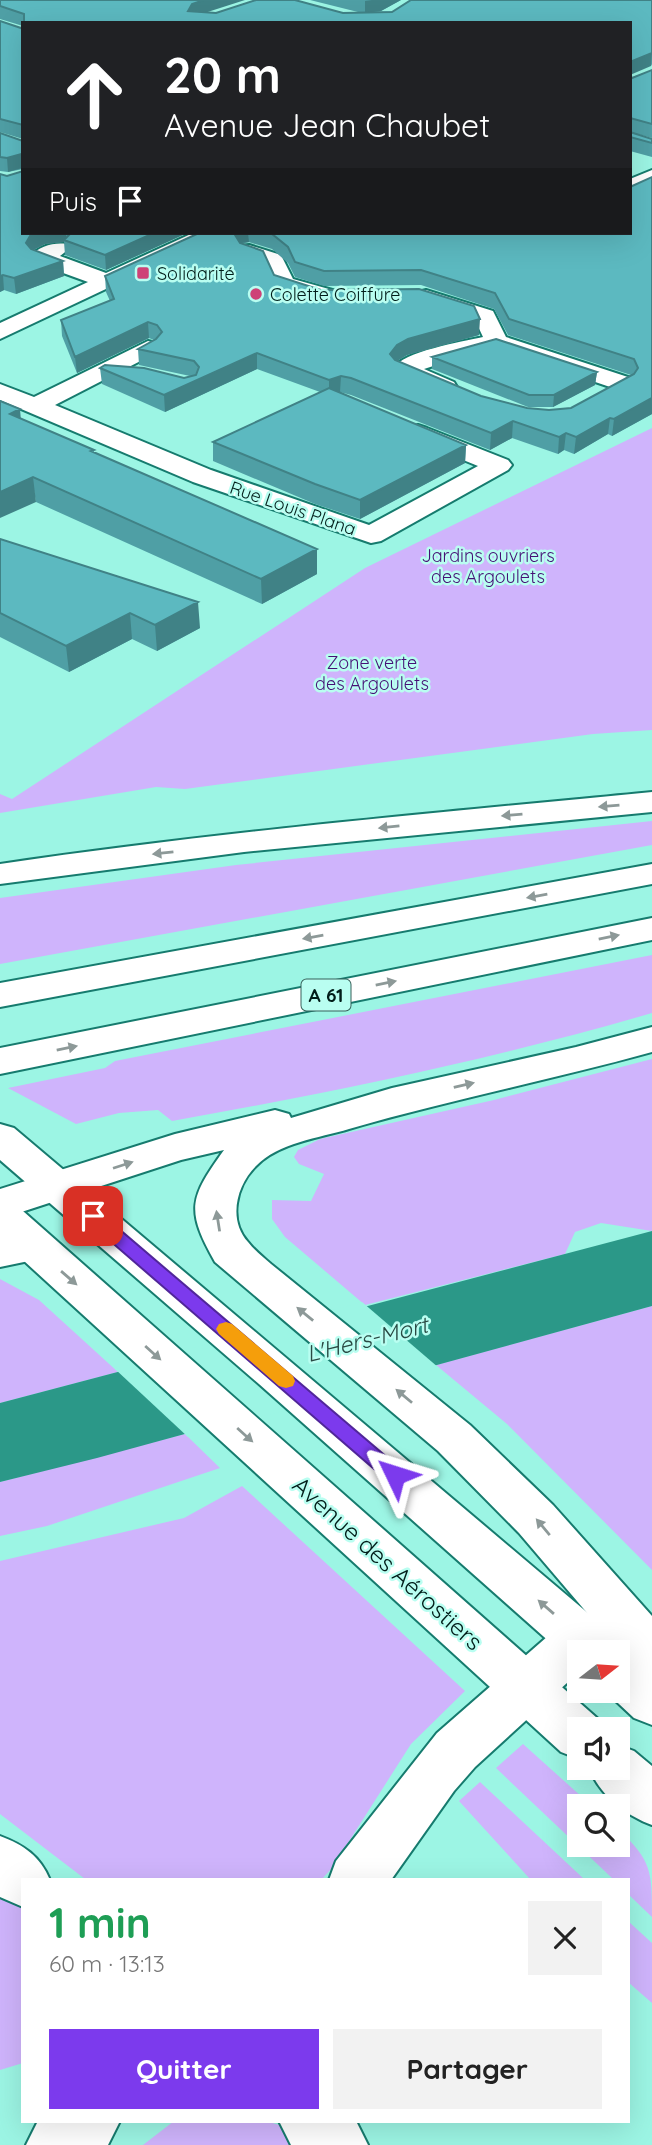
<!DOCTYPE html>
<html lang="fr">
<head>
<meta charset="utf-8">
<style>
	body { margin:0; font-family:Quicksand,sans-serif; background:#f2f2f2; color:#222; height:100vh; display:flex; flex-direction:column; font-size:26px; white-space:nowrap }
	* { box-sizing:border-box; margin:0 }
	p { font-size:23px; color:#767676 }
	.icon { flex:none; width:38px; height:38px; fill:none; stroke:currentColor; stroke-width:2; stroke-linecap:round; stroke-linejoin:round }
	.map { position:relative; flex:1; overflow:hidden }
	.details { position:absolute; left:21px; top:1878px; width:609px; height:245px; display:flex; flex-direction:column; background:#fff; border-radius:0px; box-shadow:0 7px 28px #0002 }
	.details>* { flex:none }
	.hud { position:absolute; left:21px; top:21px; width:611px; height:214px; border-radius:0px; box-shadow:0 7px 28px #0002; background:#202124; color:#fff; overflow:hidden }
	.needle { width:46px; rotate:73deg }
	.fabs { position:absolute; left:567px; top:1640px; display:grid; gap:14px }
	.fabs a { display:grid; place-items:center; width:63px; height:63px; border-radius:0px; background:#fff; box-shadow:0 7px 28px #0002; font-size:35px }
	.pin { position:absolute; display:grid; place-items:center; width:60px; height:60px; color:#fff; margin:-30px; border-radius:14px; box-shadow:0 4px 10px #0006 }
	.me { position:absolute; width:77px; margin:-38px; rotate:311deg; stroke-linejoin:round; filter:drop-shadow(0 0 5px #0008) }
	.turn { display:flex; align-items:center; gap:24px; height:147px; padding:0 28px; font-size:32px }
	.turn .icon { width:91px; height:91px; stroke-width:2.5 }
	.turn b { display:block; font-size:49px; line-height:60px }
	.then { display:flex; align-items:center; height:66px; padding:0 28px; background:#0003; gap:14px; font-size:26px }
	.round { display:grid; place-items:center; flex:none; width:74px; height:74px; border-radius:0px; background:#f2f2f2 }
	.head { display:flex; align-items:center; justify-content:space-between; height:119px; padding:0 28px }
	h1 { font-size:42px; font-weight:800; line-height:52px; color:#1e9e55 }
	.primary-button { display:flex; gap:14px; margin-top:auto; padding:14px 28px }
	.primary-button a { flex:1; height:80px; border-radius:0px; background:#7c3aed; color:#fff; font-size:28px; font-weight:800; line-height:80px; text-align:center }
	.primary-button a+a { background:#f2f2f2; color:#222 }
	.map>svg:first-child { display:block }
</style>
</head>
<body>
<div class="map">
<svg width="652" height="2145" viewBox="0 0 652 2145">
	<rect width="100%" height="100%" fill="#9cf5e4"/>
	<path fill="#cfb4fc" d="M652,428V730L593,734L185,789L156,787L0,813V794L12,799L365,568Z
		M652,821V845L0,964V898L236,865Z
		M652,955V1013C494,1059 334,1092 172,1121L158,1110L119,1113L76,1124L8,1088L105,1068L115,1061Z
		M652,1059V1231L601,1223L575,1232L565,1254L365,1305L285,1237L272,1219V1200L311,1201L324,1174L299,1164L294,1157L298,1150L320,1139L494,1100Z
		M0,1279L39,1300L118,1372L0,1403Z
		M652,1306V1570L507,1424L436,1365Z
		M185,1434L220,1468L47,1526L0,1536V1482Z
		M242,1486L465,1691L411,1744L332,1868L322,1879H85L0,1814V1561L184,1518Z
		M523,1744L592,1806H579V1844H618V1829C652,1861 652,1871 652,1917L628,1894V1880L613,1879L496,1768Z
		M480,1782L584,1879H530L459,1801Z
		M0,1878L23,1898V2063L0,2070Z
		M628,1921L652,1943V2003L628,1982Z
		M174,2121H266L292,2129L310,2145H143Z"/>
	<path fill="#2b9888" d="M652,1231V1306L97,1458L0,1482V1403Z"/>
	<path fill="#9cf5e4" d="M362,1302L439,1368L188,1437L115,1369Z"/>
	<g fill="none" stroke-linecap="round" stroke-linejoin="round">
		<defs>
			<path id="minor" d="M652,170V183L630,192V179Z
				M193,233H220L216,237L0,339V323L88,282L33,262L30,257C37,247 54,242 66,244L69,249L60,256L106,273Z
				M249,245L281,255L293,279L336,291L339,296L336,301L328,303L275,288L265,264L241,256L238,251L241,246Z
				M426,290L493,311L506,337L631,378L634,383L631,388L622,390L613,388L492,347L424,369L454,382L457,387L454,392C435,397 413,382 396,374L392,369C404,351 461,342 483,337L475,320L418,302L415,297L418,292Z
				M148,341L156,343L160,348L156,353L55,405L211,470L369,525L478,466L409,438L405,433L409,428L418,425L427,428L508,460L512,465L508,470L381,541L371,543L193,482L0,400V384L34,397Z
				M582,1616L600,1622L607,1638L600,1652H579V1672L475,1767L454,1791L391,1880H329L336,1861L437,1733L564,1622Z
				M0,1836C24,1845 40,1856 50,1880H23V1907L0,1897Z
				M38,2121H120L108,2145H26Z
				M279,2121H356L368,2145H291Z"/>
			<path id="major" d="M0,1124L14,1128L615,1636L621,1650L636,1655L652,1669V1725L634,1718L604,1690H618V1652H579V1668L259,1384L0,1160Z
				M0,1200L15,1204L597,1718L602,1729H579V1759L561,1752L0,1239Z
				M618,1745L634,1751L652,1766V1825C625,1815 600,1795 589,1768H618Z"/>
			<path id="highway" d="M652,792V812L244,852L0,884V864C217,832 434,813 652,792Z
				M652,864V884L0,1007V983Z
				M652,918V940L0,1074V1048Z
				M652,1027V1052C551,1080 449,1100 349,1129C319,1138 278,1143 256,1166C236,1186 228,1220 248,1242C254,1250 263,1257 271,1264L470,1425L553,1505L652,1616V1674L634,1668L519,1533L438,1451L215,1262C185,1209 190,1198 224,1150L181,1160L0,1219V1189L175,1134L275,1110L289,1114L291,1118L392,1088L576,1047Z
				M33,1231L48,1235L54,1246L48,1257L0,1267V1237Z"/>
		</defs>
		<use href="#minor" stroke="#167b6e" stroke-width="4"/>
		<use href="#major" stroke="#167b6e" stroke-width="4"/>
		<use href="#highway" stroke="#167b6e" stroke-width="4"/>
		<use href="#minor" fill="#fff" fill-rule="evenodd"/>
		<use href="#major" fill="#fff" fill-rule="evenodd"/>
		<use href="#highway" fill="#fff" fill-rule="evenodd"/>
	</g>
	<path fill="#4f9fa5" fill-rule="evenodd" d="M0,0L216,13H362L310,0H401L381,11L374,12L652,0V66L630,23H23V26L0,19Z
		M0,21L21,28L23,26V139L0,132Z
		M652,70V138L630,132V76L632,78Z
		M630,132L652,139V157L630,151Z
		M0,133L23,141V169L8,172L0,171Z
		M0,174L23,233H187L106,270L65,255L64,242L45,244L34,250L63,261L64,276L16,294L4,290L0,292Z
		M198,233H630L652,414L612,436L608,434L574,454L564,450L558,454L512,438L490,450L351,395L340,392V393L466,445L465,463L360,519L315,504L213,461V442L320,392L257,369L165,412L102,384L100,368L184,378L190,376L139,365L138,349L154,340L149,338L77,373L62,336L61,320L110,301L106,292L105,276ZM249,242L272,249L288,263L295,277L324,286L421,285L494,309L508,335L631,375L571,408L549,410L527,408L481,396L397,361L407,355L479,335L321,290L274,275L241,244Z
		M432,357L597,372L595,385L553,407H528L432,369Z
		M21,419L94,450V453L317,549V574L262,604L36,502Z
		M0,539L200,628L157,651L132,639L69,672L0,637Z"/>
	<path fill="#408286" d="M204,0H245L192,17L188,11L192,4Z
		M372,0H401L381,11L365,13V1Z
		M652,53L651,66L630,75V62Z
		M21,154L22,168L8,172L7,158Z
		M36,233H66V241L64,240V242L45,244L31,251L26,243L30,236Z
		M154,233H187L106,270L105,255Z
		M237,233H248L249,242L241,243L236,250L235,235Z
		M63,261L64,276L16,294L14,278Z
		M3,275L4,290L0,292V276Z
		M480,319L479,335L407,355L397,361L390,354L397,345L408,339Z
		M148,322L149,338L77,373L75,357Z
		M257,353V369L165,412L164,395Z
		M597,372L595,385L553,407L554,395Z
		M341,376L340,392L329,396V380Z
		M652,398V414L612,436L614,419Z
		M20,409L22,433L10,414Z
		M610,418L608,434L574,454L576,437Z
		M513,421L512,438L490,450L491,433Z
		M566,433L564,450L558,454L559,437Z
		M466,445L465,463L360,519V500Z
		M33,477L36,502L0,518V492Z
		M317,549V574L262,604L261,579Z
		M198,602L200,628L157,651L155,625Z
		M130,613L132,639L69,672L66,646Z"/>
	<path fill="#5cb9c0" stroke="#408286" stroke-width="2" d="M0,0H204L192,4L188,11L216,13L256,0H295L343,13L392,12L411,0H652V53L630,62V23H24V14L0,6Z
		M0,21L21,28L23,26V125L0,119Z
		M652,70V124L630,118V76L632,78Z
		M630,132L652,139V143L630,137Z
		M0,133L23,141V156L21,154L7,158L0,157Z
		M23,171V233H36L30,236L26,243L31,249L63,261L14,278L3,275L0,276V174L7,176Z
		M652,177V398L614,419L610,418L576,437L566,433L559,437L513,421L491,433L351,378L341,376L329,380L257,353L164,395L100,368L105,365L144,368L184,378L196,375L199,367L194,361L138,349L156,339L162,332L157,325L148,322L75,357L61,320L114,299L105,276L199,233H237L235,235L240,243L263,251L274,275L321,290L419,289L474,306L480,319L408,339L397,345L390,354L395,360L481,396L527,408L549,410L571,408L634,374L638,368L634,359L509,319L495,293L421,270L324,271L295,262L288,247L272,234L267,233H630V187Z
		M69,233H154L105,255L64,240L70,234Z
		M496,339L597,372L554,395H529L432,357Z
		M329,388L466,445L360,500L315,484L213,442Z
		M0,401L20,409L10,414L94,450L91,451L317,549L261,579L33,477L0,492Z
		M0,539L198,602L155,625L130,613L66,646L0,613Z"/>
	<defs><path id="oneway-solid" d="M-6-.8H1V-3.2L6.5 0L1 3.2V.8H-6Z" transform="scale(1.75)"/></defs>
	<g fill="#8d9998">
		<use href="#oneway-solid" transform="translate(609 806) rotate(175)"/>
		<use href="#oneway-solid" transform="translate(512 815) rotate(175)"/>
		<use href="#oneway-solid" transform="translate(389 827) rotate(174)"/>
		<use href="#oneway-solid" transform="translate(163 853) rotate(174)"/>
		<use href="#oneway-solid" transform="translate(537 896) rotate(170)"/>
		<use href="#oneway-solid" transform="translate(313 937) rotate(170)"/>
		<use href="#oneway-solid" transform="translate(609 937) rotate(-11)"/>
		<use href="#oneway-solid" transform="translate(386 983) rotate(-11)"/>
		<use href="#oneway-solid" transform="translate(67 1048) rotate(-11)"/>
		<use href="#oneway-solid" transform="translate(464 1085) rotate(-13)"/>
		<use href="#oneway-solid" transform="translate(123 1165) rotate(-18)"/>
		<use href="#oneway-solid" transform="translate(218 1221) rotate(-99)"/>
		<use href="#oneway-solid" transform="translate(69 1278) rotate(41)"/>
		<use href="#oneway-solid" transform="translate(305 1314) rotate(-141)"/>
		<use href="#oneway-solid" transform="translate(153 1353) rotate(42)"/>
		<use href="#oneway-solid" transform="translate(404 1396) rotate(-140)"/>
		<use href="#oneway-solid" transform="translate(245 1435) rotate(42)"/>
		<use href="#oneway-solid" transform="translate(543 1527) rotate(-130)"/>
		<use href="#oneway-solid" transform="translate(546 1607) rotate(-139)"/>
	</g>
	<path fill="#7c3aed" stroke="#51269a" stroke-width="2" d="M93,1210L99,1212L402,1470L405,1475L402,1481L395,1483L388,1481L87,1221L85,1216Z"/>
	<path fill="#f59e0b" d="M226,1322L232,1324L293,1376L295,1381L293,1386L286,1388L279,1386L219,1334L216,1329L219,1324Z"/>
	<g fill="#ce4277" stroke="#b9fef1" stroke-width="2.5">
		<rect x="136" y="266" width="14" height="14" rx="3.5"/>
		<circle cx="256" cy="294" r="7"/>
	</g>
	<g text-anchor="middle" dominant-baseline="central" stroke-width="5" stroke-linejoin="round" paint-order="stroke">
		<g font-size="18" fill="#011d19" stroke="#b9fef1" text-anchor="start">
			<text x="157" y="273">Solidarité</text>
			<text x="270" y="294">Colette Coiffure</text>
		</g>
		<g font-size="18" fill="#011d19" stroke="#b9fef1">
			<text transform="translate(293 508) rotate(19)">Rue Louis Plana</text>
		</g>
		<g font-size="18" fill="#451075" stroke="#b9fef1">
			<text x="488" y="555">Jardins ouvriers<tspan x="488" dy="21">des Argoulets</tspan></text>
			<text x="372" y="662">Zone verte<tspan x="372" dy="21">des Argoulets</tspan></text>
		</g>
		<rect fill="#b9fef1" stroke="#38605a" stroke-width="2" x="301.5" y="979.5" width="49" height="31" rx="5"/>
		<g font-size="19" font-weight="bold" fill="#011d19">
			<text x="326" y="995">A 61</text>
		</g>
		<g font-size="23" font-style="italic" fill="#294943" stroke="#b9fef1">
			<text transform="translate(367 1339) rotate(-14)">L'Hers-Mort</text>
		</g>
		<g font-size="24" fill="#011d19" stroke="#b9fef1">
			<text transform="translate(388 1563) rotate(42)">Avenue des Aérostiers</text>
		</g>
	</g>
</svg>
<div class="fabs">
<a><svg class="needle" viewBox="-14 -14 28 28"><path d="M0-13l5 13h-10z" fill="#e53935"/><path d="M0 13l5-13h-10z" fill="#767676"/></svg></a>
<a><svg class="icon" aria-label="sound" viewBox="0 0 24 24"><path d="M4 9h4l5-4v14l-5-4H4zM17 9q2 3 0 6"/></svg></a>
<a><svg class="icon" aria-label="search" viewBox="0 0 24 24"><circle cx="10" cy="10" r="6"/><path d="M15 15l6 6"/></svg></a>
</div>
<div class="pin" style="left:93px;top:1216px;background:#d93025"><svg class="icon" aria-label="arrive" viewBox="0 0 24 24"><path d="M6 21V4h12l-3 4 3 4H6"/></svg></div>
<svg class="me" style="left:395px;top:1475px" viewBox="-20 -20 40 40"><path d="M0-17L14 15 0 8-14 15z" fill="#7c3aed" stroke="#fff" stroke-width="4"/></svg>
<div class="hud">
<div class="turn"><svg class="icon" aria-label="ahead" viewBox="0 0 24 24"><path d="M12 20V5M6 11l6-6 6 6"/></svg><div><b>20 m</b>Avenue Jean Chaubet</div></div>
<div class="then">Puis<svg class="icon" aria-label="arrive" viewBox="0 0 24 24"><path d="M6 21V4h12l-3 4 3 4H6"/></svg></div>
</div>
<section class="details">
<div class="head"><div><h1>1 min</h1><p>60 m · 13:13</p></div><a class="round"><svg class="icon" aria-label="close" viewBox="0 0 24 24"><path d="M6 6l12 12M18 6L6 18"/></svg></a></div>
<div class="primary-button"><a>Quitter</a><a>Partager</a></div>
</section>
</div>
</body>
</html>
